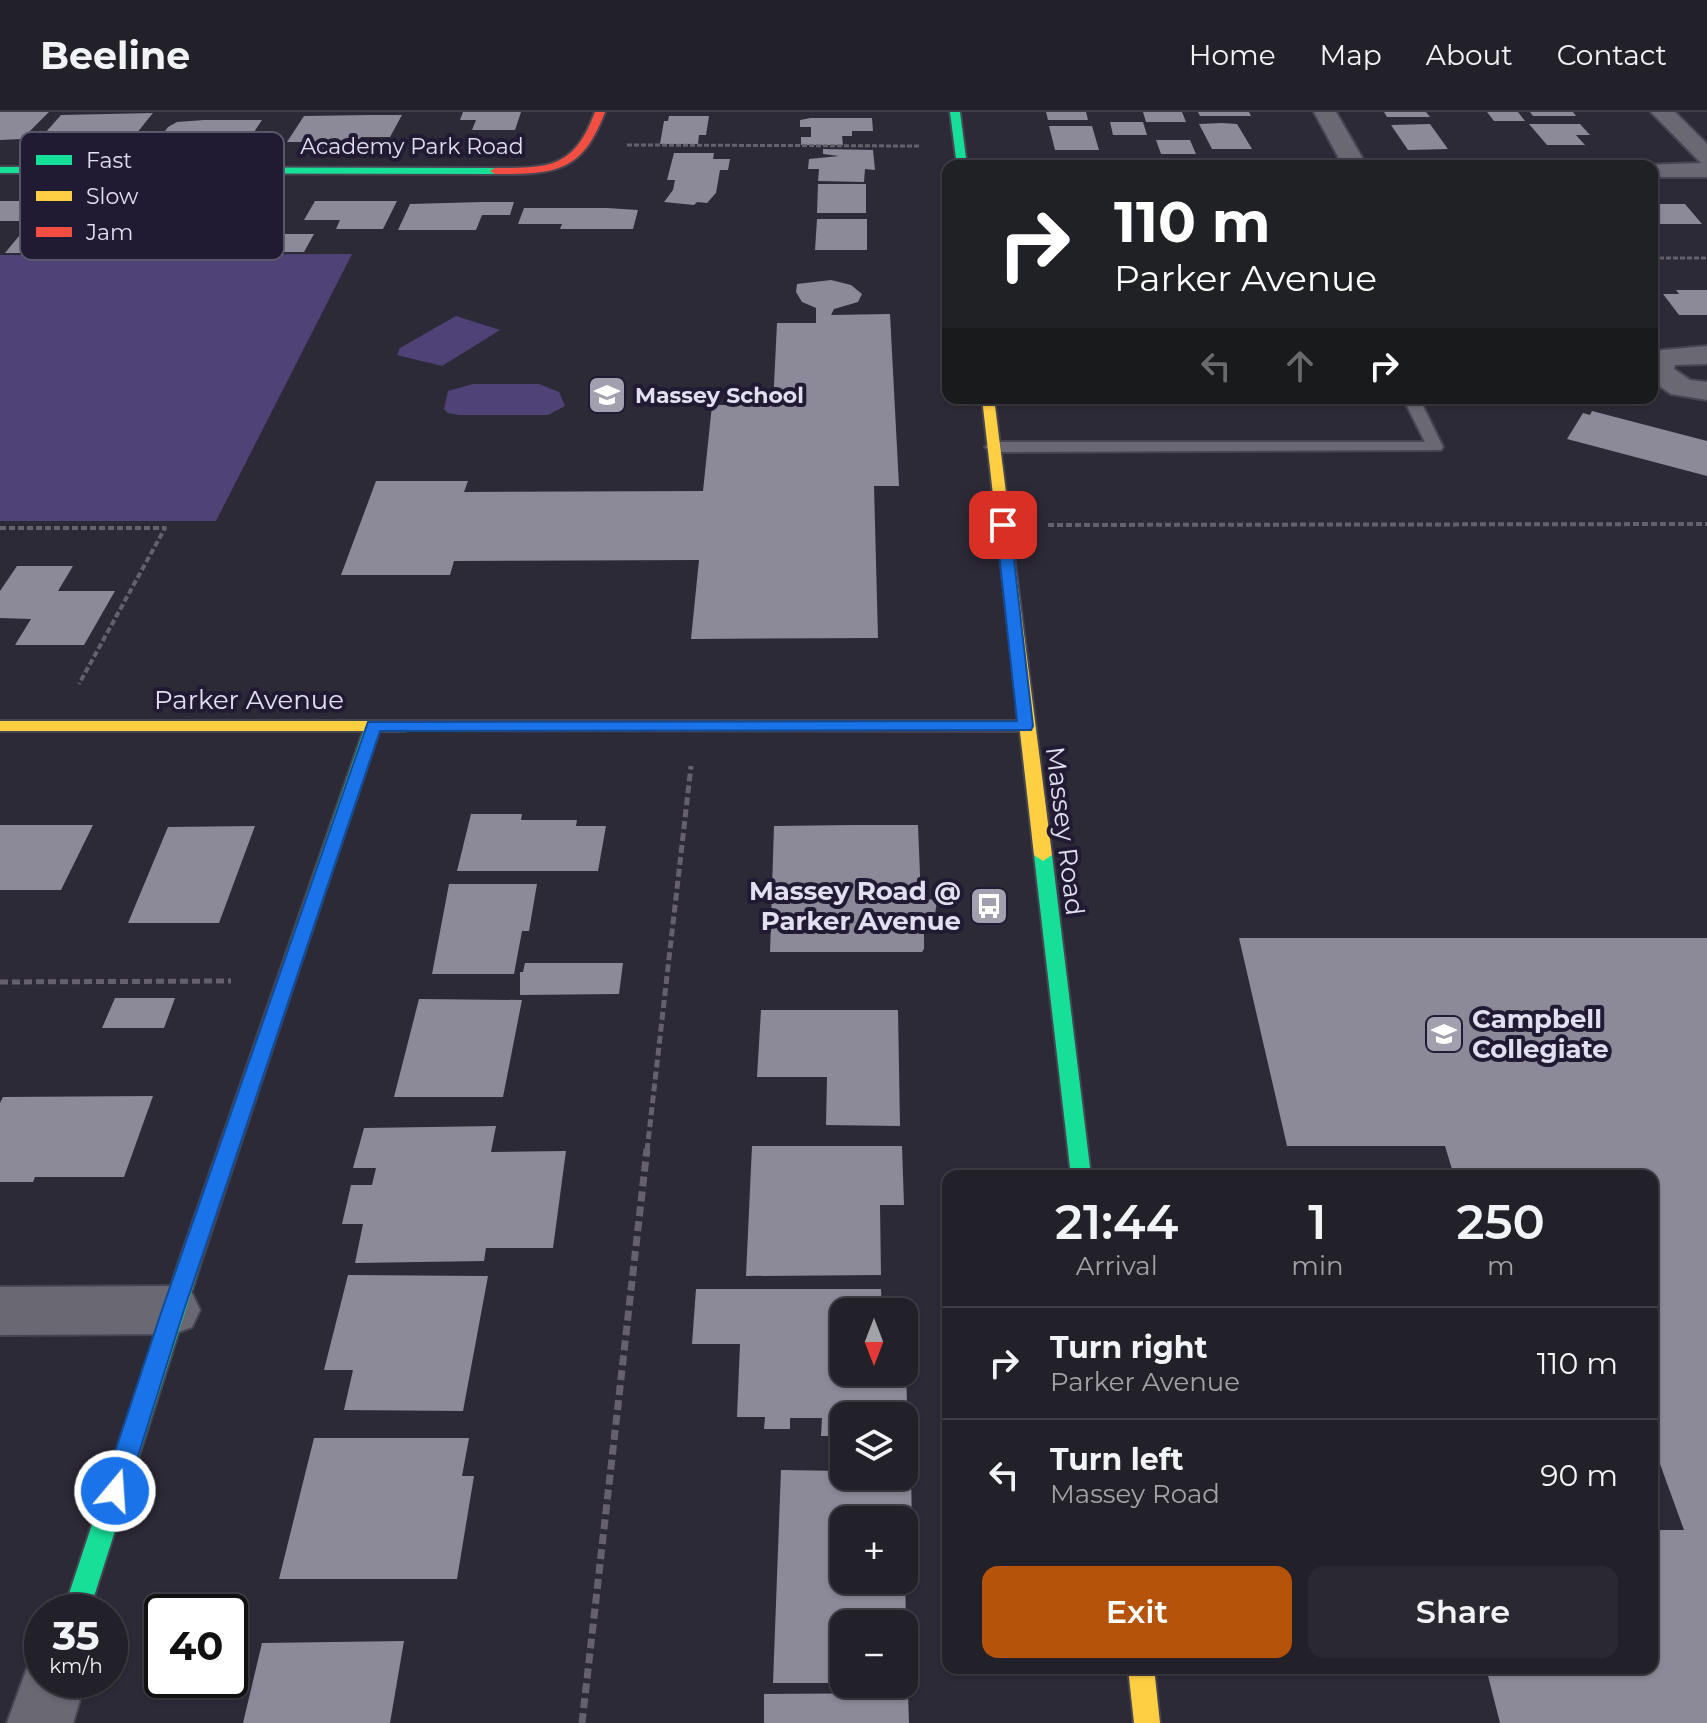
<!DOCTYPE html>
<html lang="en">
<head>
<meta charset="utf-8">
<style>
	body { margin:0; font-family:Montserrat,sans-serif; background:#2a2831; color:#f1f3f6; height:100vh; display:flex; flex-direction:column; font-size:30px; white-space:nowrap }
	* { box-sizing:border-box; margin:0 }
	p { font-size:26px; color:#a2a3a8 }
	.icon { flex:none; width:44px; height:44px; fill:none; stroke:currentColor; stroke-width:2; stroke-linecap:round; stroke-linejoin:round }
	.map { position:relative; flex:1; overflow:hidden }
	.drawer { position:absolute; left:942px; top:1058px; width:716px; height:504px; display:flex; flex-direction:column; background:#222029; border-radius:16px; box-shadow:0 2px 6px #0004,0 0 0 2px #3f3e46 }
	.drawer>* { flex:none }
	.banner { position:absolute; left:942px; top:48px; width:716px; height:244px; border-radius:16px; box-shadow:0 2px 6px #0004,0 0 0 2px #3f3e46; background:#202124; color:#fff; overflow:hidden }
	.needle { width:52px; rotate:180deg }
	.tools { position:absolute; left:830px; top:1186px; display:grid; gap:16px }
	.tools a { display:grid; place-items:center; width:88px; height:88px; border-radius:16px; background:#222029; box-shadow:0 2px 6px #0004,0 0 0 2px #3f3e46; font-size:40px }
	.speed { position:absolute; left:24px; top:1482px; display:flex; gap:16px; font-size:40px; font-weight:700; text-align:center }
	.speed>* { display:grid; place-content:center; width:104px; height:104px; border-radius:50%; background:#222029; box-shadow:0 2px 6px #0004,0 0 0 2px #3f3e46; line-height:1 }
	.speed small { font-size:20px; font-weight:400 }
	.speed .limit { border:4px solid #111; border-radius:12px; background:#fff; color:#111 }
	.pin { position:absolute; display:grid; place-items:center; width:68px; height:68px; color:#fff; margin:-34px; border-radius:16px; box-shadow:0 4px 12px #0006 }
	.me { position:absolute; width:88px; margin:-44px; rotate:18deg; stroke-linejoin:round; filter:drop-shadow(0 0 6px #0008) }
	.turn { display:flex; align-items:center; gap:28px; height:168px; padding:0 40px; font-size:36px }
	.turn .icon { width:104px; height:104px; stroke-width:2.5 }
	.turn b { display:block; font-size:56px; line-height:68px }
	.lanes { display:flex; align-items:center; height:76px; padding:0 40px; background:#0003; justify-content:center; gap:40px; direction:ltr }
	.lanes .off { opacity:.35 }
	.eta { display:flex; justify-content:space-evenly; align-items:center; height:136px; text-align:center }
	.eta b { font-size:48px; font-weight:600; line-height:56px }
	.action { display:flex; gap:16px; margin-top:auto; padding:16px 40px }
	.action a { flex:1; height:92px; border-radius:16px; background:#b45309; color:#fff; font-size:32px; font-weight:600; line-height:92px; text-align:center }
	.action a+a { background:#2a2831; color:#f1f3f6 }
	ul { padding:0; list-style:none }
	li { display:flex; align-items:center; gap:24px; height:112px; padding:0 40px; border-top:2px solid #3f3e46 }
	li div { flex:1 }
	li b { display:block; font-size:30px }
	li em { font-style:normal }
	header { display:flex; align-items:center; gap:48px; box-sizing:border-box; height:112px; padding:0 40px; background:#222029; border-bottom:2px solid #3f3e46 }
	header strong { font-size:38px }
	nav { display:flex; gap:44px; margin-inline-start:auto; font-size:28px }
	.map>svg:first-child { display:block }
</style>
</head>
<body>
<header>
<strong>Beeline</strong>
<nav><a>Home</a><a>Map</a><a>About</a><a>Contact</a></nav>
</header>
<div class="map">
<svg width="1707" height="1611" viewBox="0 0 1707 1611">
	<rect width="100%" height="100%" fill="#2d2a37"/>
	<path fill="#4f4277" d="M352,142L216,409H0V143Z
		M456,204L500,218L442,254L397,243L400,236Z
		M473,272H539L559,280L565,294L548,303H459L448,301L444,297L448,279Z"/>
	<path fill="#8c8998" d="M0,0H49L22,27L0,28Z
		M463,0H521L515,18H472L476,8H460Z
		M1046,0H1086L1088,8H1048Z
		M1143,0H1182L1186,10H1146Z
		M1198,0H1249L1251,4H1200Z
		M1384,0H1426L1430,5H1387Z
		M1487,0H1518L1525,9H1494Z
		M1530,0H1573L1576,4H1533Z
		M153,1L136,22H83L77,30H37L61,3Z
		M370,3H402L390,25H361L358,30H336L330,40H303L310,30H287L304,4Z
		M669,4H709L706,23H699L698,32H660L664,9H668Z
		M811,6H872L873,19H852V24H842L843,33H801V25H811V15H800V8Z
		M204,8H262L248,29H158L168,15L177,10Z
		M1110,10H1143L1147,23H1113Z
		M1222,11L1237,12L1252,37H1212L1199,12Z
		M1430,12L1448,37L1408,38L1391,13Z
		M1529,12H1580L1590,23H1576L1585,33H1547Z
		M1049,14H1092L1099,38H1055Z
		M1156,28H1190L1196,42H1161Z
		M823,37L873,38L875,58L865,57L864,70L818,69L819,57H808L809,47L839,44L823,42Z
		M674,41H714L713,47H730L728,58H720L716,81L707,91L697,90L694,93L664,90L673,78L675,68H667Z
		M818,72H866V101H817Z
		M0,89H65L48,109H0Z
		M197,89H246L243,95H272L269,100H285L275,116H255L257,113H203L198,119H176Z
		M315,89H397L383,117H336L340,108H304Z
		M482,90H514L510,103H482L476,118H398L410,92Z
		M1654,92H1685L1702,112H1652Z
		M524,96H607L638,98L633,117H560L562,112H518Z
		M817,107H867V138H815Z
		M281,122H314L304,140H271Z
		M51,123L37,141H5L19,124Z
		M831,168L851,173L862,182L858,190L834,197L831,203L890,202L899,374H874L878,526L691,527L699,448L454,449L450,463H341L376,369H468L464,380L703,379L712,293H773L777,211H816V196L802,190L796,180L797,172Z
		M1676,178H1707V203H1679L1663,182H1679Z
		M1165,286H1299L1301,289H1166Z
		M1592,299L1707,329V364L1567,327L1583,301L1590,303Z
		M17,454H73L58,479H115L84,533H15L31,507L0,506V479Z
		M471,702H522L521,708H577L576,714H606L598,759H457Z
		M0,713H93L61,778H0Z
		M853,713H918L921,787L937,788L933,817H924V837L922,840H770L774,714Z
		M255,714L219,811H128L168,715Z
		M449,772H537L529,819H522L514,862H432Z
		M1239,826H1707V1611H1500L1486,1556H1652V1418H1684L1652,1330V1064H1454L1445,1034H1287Z
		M525,851H623L619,882L520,883V860H523Z
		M115,886H175L164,916H102Z
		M419,887L522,888L503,985H394Z
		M761,898H898L900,1014L826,1013L827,965H757Z
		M153,984L124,1065H35L33,1070H0V991L3,985Z
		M496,1014L491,1040L566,1039L553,1136H486L484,1149L355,1151L363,1112H342L351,1073H372L376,1056H353L364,1016Z
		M752,1034H902L904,1093H880L881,1163L746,1164Z
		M348,1163L488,1164L463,1299L344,1298L353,1258H324Z
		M696,1177H881L882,1200H844V1260H906L908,1324H904V1304H844V1324H821L822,1306H790V1317H764L765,1305H737L740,1232H692Z
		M314,1326H469L462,1364H474L457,1467H279Z
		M781,1358L844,1359V1364H904V1359H911L912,1419H904V1408H844V1468H905L906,1507H914L915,1572H904V1512H844V1571H773Z
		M404,1529L390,1611H243L262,1531Z
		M908,1581L909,1611H764V1582Z"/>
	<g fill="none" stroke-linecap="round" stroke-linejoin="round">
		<defs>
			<path id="lane" d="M1403,286H1419L1443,335L1441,338L993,340L985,335L993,330H1425Z"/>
			<path id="street" d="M1314,0H1336L1367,54H1343Z
				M1651,0H1675L1707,32V65H1652V54L1643,53L1701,51Z
				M1707,234V252L1675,253L1674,257L1690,268L1707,270V288L1671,282L1652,269V239Z
				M173,1174L192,1181L200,1198L192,1215L173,1222L0,1223V1175Z
				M42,1541V1568H86L73,1611H7L31,1545Z"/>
			<path id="fast" d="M950,0H960L967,54H957Z
				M0,55L495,56L500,59L495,62L0,61Z
				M373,609L381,614L304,842L302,847H288L286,842L365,614Z
				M405,609H1025L1033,614L1025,619L399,618L397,614L399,610Z
				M1043,737L1052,743L1091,1064H1071L1034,743Z
				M191,1138L199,1140L202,1147L89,1500H63L180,1147L183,1140Z"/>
			<path id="slow" d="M982,286H994L1052,743L1043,749L1034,743Z
				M0,609H405L413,614L405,619H0Z
				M1128,1556H1154L1160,1611H1134Z"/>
			<path id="jam" d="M595,0H605C582,61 555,62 495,62L490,59L495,56C550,56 574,56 595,0Z
				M295,835L302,837L304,842L202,1147L199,1154L191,1156L183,1154L180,1147L286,842L288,837Z"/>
		</defs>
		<use href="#lane" stroke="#474551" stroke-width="4"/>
		<use href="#street" stroke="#474551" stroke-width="4"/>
		<use href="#fast" stroke="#474551" stroke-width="4"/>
		<use href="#slow" stroke="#474551" stroke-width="4"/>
		<use href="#jam" stroke="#474551" stroke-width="4"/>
		<path stroke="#64616c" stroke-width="3" stroke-dasharray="5 2" stroke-linecap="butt" d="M627,33L921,34
			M1652,146H1707"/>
		<path stroke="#64616c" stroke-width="4" stroke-dasharray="6 3" stroke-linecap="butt" d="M1048,413L1707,412
			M0,416H165L79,572"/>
		<path stroke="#64616c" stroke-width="5" stroke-dasharray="8 4" stroke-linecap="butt" d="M0,870L231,869
			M647,1039L691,654"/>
		<path stroke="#64616c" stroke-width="7" stroke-dasharray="10 5" stroke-linecap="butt" d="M582,1611L647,1037"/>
		<use href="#lane" fill="#6a6873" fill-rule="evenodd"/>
		<use href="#street" fill="#6a6873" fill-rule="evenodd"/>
		<use href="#fast" fill="#16e098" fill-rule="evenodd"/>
		<use href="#slow" fill="#ffcf43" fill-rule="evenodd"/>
		<use href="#jam" fill="#f24e42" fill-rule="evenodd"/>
	</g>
	<path fill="#1a73e8" stroke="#114b97" stroke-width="2" d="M1003,409L1010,413L1033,614L1031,618L380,619L184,1198L127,1379L123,1388L115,1391L106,1388L102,1379L162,1198L368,610L1017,609L996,413Z"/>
	<defs>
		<symbol id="school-square" viewBox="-11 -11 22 22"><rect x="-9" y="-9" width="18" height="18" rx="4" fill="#a2a0af" stroke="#201b33"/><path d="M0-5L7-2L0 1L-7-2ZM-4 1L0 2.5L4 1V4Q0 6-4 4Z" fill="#fff"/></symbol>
		<symbol id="bus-square" viewBox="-11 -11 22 22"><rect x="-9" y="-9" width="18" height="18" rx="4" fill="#a2a0af" stroke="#201b33"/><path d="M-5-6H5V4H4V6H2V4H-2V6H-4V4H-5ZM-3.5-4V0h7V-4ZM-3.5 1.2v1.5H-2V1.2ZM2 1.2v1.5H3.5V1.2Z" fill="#fff"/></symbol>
	</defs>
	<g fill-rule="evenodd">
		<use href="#school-square" x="585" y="261" width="44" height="44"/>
		<use href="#bus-square" x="967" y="772" width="44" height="44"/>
		<use href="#school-square" x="1422" y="900" width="44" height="44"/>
	</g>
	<g text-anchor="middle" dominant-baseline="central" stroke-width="8" stroke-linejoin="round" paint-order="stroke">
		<g font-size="22" fill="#e1dff0" stroke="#201b33">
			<text x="412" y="34">Academy Park Road</text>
		</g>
		<g font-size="22" font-weight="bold" fill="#e1dff0" stroke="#201b33" text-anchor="start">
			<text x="635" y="283">Massey School</text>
		</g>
		<g font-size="26" fill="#e1dff0" stroke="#201b33">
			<text x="249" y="588">Parker Avenue</text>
			<text transform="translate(1065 719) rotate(83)">Massey Road</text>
		</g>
		<g font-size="26" font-weight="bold" fill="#e1dff0" stroke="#201b33" text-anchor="end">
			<text x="961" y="779">Massey Road @<tspan x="961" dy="30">Parker Avenue</tspan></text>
			<text x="1472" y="907" text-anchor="start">Campbell<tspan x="1472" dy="30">Collegiate</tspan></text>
		</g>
	</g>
	<rect x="20" y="20" width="264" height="128" rx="12" fill="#201b33" stroke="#5a566c" stroke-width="2"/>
	<rect x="36" y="43" width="36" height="10" fill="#16e098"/>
	<rect x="36" y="79" width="36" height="10" fill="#ffcf43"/>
	<rect x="36" y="115" width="36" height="10" fill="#f24e42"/>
	<g font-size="22" fill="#e1dff0">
		<text x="86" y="56">Fast</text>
		<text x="86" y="92">Slow</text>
		<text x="86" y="128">Jam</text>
	</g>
</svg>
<div class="tools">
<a><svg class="needle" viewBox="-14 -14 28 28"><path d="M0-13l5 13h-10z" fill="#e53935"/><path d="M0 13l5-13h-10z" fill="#a2a3a8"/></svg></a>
<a><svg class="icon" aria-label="layers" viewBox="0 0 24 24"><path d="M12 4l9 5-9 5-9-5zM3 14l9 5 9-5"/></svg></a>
<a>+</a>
<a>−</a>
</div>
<div class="speed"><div>35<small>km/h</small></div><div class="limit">40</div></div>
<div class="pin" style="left:1003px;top:413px;background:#d93025"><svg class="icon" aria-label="arrive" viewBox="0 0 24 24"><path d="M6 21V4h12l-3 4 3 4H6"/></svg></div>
<svg class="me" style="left:115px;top:1379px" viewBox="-20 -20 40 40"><circle r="17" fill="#1a73e8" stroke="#fff" stroke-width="3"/><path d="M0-11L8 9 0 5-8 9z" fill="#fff"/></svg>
<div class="banner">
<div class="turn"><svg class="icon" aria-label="right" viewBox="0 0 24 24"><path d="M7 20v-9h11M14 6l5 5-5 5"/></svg><div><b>110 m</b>Parker Avenue</div></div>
<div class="lanes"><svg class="icon off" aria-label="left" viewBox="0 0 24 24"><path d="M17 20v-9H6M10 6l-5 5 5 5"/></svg><svg class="icon off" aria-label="ahead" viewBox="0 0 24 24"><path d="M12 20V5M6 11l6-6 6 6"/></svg><svg class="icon" aria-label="right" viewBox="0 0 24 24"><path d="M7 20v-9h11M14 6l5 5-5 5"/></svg></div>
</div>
<section class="drawer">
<div class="eta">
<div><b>21:44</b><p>Arrival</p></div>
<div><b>1</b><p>min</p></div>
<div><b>250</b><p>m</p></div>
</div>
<ul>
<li><svg class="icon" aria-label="right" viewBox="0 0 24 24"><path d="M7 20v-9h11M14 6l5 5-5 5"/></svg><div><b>Turn right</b><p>Parker Avenue</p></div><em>110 m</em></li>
<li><svg class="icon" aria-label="left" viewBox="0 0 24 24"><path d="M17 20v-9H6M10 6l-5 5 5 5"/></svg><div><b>Turn left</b><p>Massey Road</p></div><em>90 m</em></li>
</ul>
<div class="action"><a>Exit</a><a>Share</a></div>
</section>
</div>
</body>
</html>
